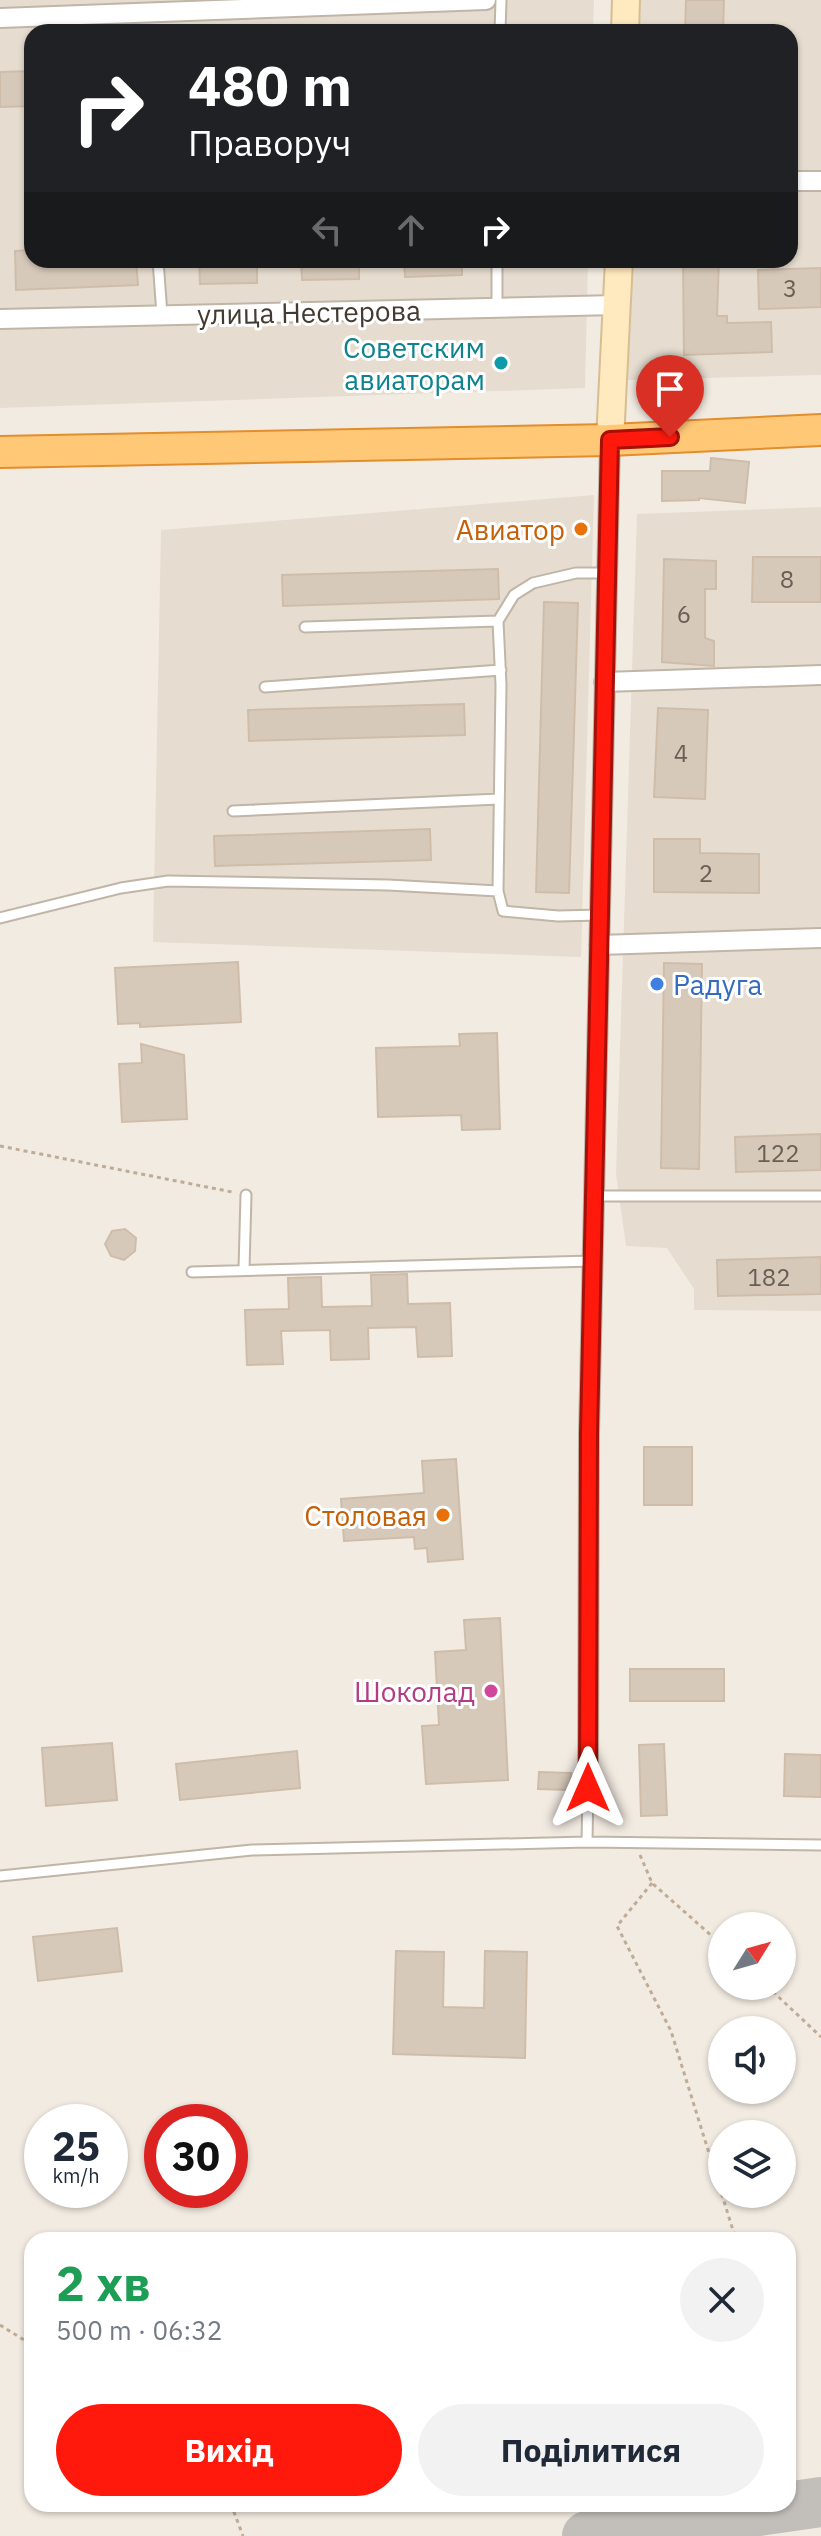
<!DOCTYPE html>
<html lang="uk">
<head>
<meta charset="utf-8">
<style>
	body { margin:0; font-family:"IBM Plex Sans",sans-serif; background:#f2f2f3; color:#1f2937; height:100vh; display:flex; flex-direction:column; font-size:30px; white-space:nowrap }
	* { box-sizing:border-box; margin:0 }
	p { font-size:26px; color:#747a83 }
	.icon { flex:none; width:44px; height:44px; fill:none; stroke:currentColor; stroke-width:2; stroke-linecap:round; stroke-linejoin:round }
	.map { position:relative; flex:1; overflow:hidden }
	.details { position:absolute; left:24px; top:2232px; width:772px; height:280px; display:flex; flex-direction:column; background:#fff; border-radius:24px; box-shadow:0 2px 6px #0004 }
	.details>* { flex:none }
	.banner { position:absolute; left:24px; top:24px; width:774px; height:244px; border-radius:24px; box-shadow:0 2px 6px #0004; background:#202124; color:#fff; overflow:hidden }
	.needle { width:52px; rotate:53deg }
	.fabs { position:absolute; left:708px; top:1912px; display:grid; gap:16px }
	.fabs a { display:grid; place-items:center; width:88px; height:88px; border-radius:50%; background:#fff; box-shadow:0 2px 6px #0004; font-size:40px }
	.speed { position:absolute; left:24px; top:2104px; display:flex; gap:16px; font-size:40px; font-weight:700; text-align:center }
	.speed>* { display:grid; place-content:center; width:104px; height:104px; border-radius:50%; background:#fff; box-shadow:0 2px 6px #0004; line-height:1 }
	.speed small { font-size:20px; font-weight:400 }
	.speed .limit { border:12px solid #d22; background:#fff; color:#111 }
	.pin { position:absolute; display:grid; place-items:center; width:68px; height:68px; color:#fff; margin:-82px -34px; border-radius:50% 50% 50% 0; rotate:-45deg; box-shadow:0 0 8px #0007 }
	.pin .icon { rotate:45deg }
	.me { position:absolute; width:88px; margin:-44px; rotate:0deg; stroke-linejoin:round; filter:drop-shadow(0 0 6px #0008) }
	.turn { display:flex; align-items:center; gap:28px; height:168px; padding:0 32px; font-size:36px }
	.turn .icon { width:104px; height:104px; stroke-width:2.5 }
	.turn b { display:block; font-size:56px; line-height:68px }
	.lanes { display:flex; align-items:center; height:76px; padding:0 32px; background:#0003; justify-content:center; gap:40px; direction:ltr }
	.lanes .off { opacity:.35 }
	.round { display:grid; place-items:center; flex:none; width:84px; height:84px; border-radius:42px; background:#f2f2f3 }
	.overview { display:flex; align-items:center; justify-content:space-between; height:136px; padding:0 32px }
	h1 { font-size:48px; font-weight:800; line-height:60px; color:#1e9e55 }
	.primary-button { display:flex; gap:16px; margin-top:auto; padding:16px 32px }
	.primary-button a { flex:1; height:92px; border-radius:48px; background:#ff190c; color:#fff; font-size:32px; font-weight:800; line-height:92px; text-align:center }
	.primary-button a+a { background:#f2f2f3; color:#1f2937 }
	.map>svg:first-child { display:block }
</style>
</head>
<body>
<div class="map">
<svg width="821" height="2536" viewBox="0 0 821 2536">
	<rect width="100%" height="100%" fill="#f2ebe2"/>
	<path fill="#e6ddd0" d="M0,0H594L593,32H32V260H588L585,388L0,408Z
		M638,0H821V375L627,380L630,260H790V32H637Z
		M594,495L581,957L153,942L161,530Z
		M821,507V1311L694,1310V1289L667,1248L626,1246L616,1174L637,514Z"/>
	<g fill="none" stroke-linecap="round" stroke-linejoin="round">
		<path stroke="#c2bfba" stroke-width="50" d="M587,2536L821,2502"/>
	</g>
	<path fill="#d7c9ba" stroke="#cfbdaa" stroke-width="2" d="M686,0H724L723,32H685Z
		M32,71V106L0,107V72Z
		M32,250V260H136L138,285L16,290L15,251Z
		M199,260H257V283L200,284Z
		M301,260H359V279L302,280Z
		M404,260H462V275L405,277Z
		M683,260H719L717,316H727V323L771,322L772,352L684,355Z
		M821,268V307L759,309L758,270Z
		M711,458L749,462L745,503L699,498V500L662,501V471H710Z
		M753,557H821V602H752Z
		M664,559L716,561V589H705V638L714,641V666L662,662Z
		M498,569L499,599L283,606L282,575Z
		M544,602L578,603L569,893L536,892Z
		M464,704L465,735L249,741L248,710Z
		M658,708L708,710L705,799L654,797Z
		M430,829L431,860L215,866L214,836Z
		M654,839H700V853L759,854V893L654,892Z
		M238,962L241,1022L140,1027V1023L118,1024L115,968Z
		M664,963L702,964L699,1169L661,1168Z
		M497,1033L500,1129L462,1130L461,1115L378,1117L376,1048L460,1046L459,1034Z
		M141,1044L184,1055L187,1119L122,1122L119,1064L142,1063Z
		M821,1134V1170L736,1172L735,1137Z
		M125,1229L136,1238L135,1251L124,1260L111,1256L105,1244L112,1231Z
		M821,1257V1294L718,1296L717,1260Z
		M407,1274L408,1304L450,1303L452,1356L418,1357L416,1327L368,1328L369,1359L331,1360L330,1330L281,1331L283,1364L247,1365L245,1310L289,1309L288,1278L321,1277L322,1307L372,1306L371,1275Z
		M644,1447H692V1505H644Z
		M456,1459L463,1559L428,1562L427,1548L415,1549L414,1537L344,1541L341,1499L424,1493L422,1461Z
		M500,1618L508,1780L426,1784L422,1726L439,1725L435,1652L466,1650L464,1620Z
		M630,1669H724V1701H630Z
		M112,1743L117,1800L46,1806L42,1748Z
		M664,1744L667,1815L641,1816L639,1745Z
		M297,1751L300,1788L180,1800L176,1764Z
		M785,1754L821,1755V1797L784,1796Z
		M539,1772L571,1773L570,1790L538,1789Z
		M117,1928L122,1971L38,1981L33,1937Z
		M396,1951L444,1952L443,2007L484,2008L485,1951L527,1952L525,2058L393,2054Z"/>
	<g fill="none" stroke-linecap="round" stroke-linejoin="round">
		<defs>
			<path id="service" d="M500,32L501,0
				M158,260L162,315
				M497,308V260
				M305,627L498,621
				M265,687L501,670
				M233,811L499,799
				M600,915L558,916L503,911L498,891L501,685L498,621L514,595L533,583L576,573H606
				M0,918L121,888L168,881L388,885L498,891
				M594,1196H821
				M244,1269L246,1195
				M192,1272L593,1261
				M587,1842L588,1788
				M0,1876L252,1850L587,1842L821,1845"/>
			<path id="minor" d="M0,18L486,0
				M790,181H821
				M0,319L617,305
				M604,682L821,675
				M599,945L821,938
				M588,1788L589,1434L610,440"/>
			<path id="secondary" d="M625,32L626,0
				M610,440L619,260"/>
			<path id="trunk" d="M0,452L610,440L821,430"/>
		</defs>
		<use href="#service" stroke="#c0b5a7" stroke-width="13"/>
		<use href="#minor" stroke="#c0b5a7" stroke-width="22"/>
		<use href="#secondary" stroke="#d7be91" stroke-width="30"/>
		<use href="#trunk" stroke="#e38d2b" stroke-width="34"/>
		<path stroke="#c0ac95" stroke-width="3" stroke-dasharray="4 4" stroke-linecap="butt" d="M0,1146L232,1192
			M640,1855L652,1883L722,1945
			M652,1883L617,1926L671,2031L736,2240
			M767,1986L821,2037
			M0,2325L32,2345
			M231,2504L243,2536"/>
		<use href="#service" stroke="#fff" stroke-width="9"/>
		<use href="#minor" stroke="#fff" stroke-width="18"/>
		<use href="#secondary" stroke="#ffe9bf" stroke-width="26"/>
		<use href="#trunk" stroke="#ffc877" stroke-width="30"/>
	</g>
	<g fill="none" stroke-linecap="round" stroke-linejoin="round">
		<defs>
			<path id="route" d="M588,1788L589,1434L610,440L670,437"/>
		</defs>
		<use href="#route" stroke="#a61008" stroke-width="20"/>
		<use href="#route" stroke="#ff190c" stroke-width="14"/>
	</g>
	<circle fill="#0f9aa8" stroke="#fff" stroke-width="3" cx="501" cy="363" r="8"/>
	<g fill="#e8710a" stroke="#fff" stroke-width="3">
		<circle cx="581" cy="529" r="8"/>
		<circle cx="443" cy="1515" r="8"/>
	</g>
	<circle fill="#3f7fe0" stroke="#fff" stroke-width="3" cx="657" cy="984" r="8"/>
	<circle fill="#d1479c" stroke="#fff" stroke-width="3" cx="491" cy="1691" r="8"/>
	<g text-anchor="middle" dominant-baseline="central" stroke-width="6" stroke-linejoin="round" paint-order="stroke">
		<g font-size="24" fill="#685e54">
			<text x="790" y="288">3</text>
			<text x="787" y="579">8</text>
			<text x="684" y="614">6</text>
			<text x="681" y="753">4</text>
			<text x="706" y="873">2</text>
			<text x="778" y="1153">122</text>
			<text x="769" y="1277">182</text>
		</g>
		<g font-size="28" fill="#433b32" stroke="#fff">
			<text transform="translate(309 312) rotate(-1)">улица Нестерова</text>
		</g>
		<g font-size="28" fill="#0d838f" stroke="#fff" text-anchor="end">
			<text x="485" y="347">Советским<tspan x="485" dy="32">авиаторам</tspan></text>
		</g>
		<g font-size="28" fill="#c56008" stroke="#fff" text-anchor="end">
			<text x="565" y="529">Авиатор</text>
			<text x="427" y="1515">Столовая</text>
		</g>
		<g font-size="28" fill="#366cbe" stroke="#fff" text-anchor="start">
			<text x="673" y="984">Радуга</text>
		</g>
		<g font-size="28" fill="#b23c85" stroke="#fff" text-anchor="end">
			<text x="475" y="1691">Шоколад</text>
		</g>
	</g>
</svg>
<div class="fabs">
<a><svg class="needle" viewBox="-14 -14 28 28"><path d="M0-13l5 13h-10z" fill="#e53935"/><path d="M0 13l5-13h-10z" fill="#747a83"/></svg></a>
<a><svg class="icon" aria-label="sound" viewBox="0 0 24 24"><path d="M4 9h4l5-4v14l-5-4H4zM17 9q2 3 0 6"/></svg></a>
<a><svg class="icon" aria-label="layers" viewBox="0 0 24 24"><path d="M12 4l9 5-9 5-9-5zM3 14l9 5 9-5"/></svg></a>
</div>
<div class="speed"><div>25<small>km/h</small></div><div class="limit">30</div></div>
<div class="pin" style="left:670px;top:437px;background:#d93025"><svg class="icon" aria-label="arrive" viewBox="0 0 24 24"><path d="M6 21V4h12l-3 4 3 4H6"/></svg></div>
<svg class="me" style="left:588px;top:1788px" viewBox="-20 -20 40 40"><path d="M0-17L14 15 0 8-14 15z" fill="#ff190c" stroke="#fff" stroke-width="4"/></svg>
<div class="banner">
<div class="turn"><svg class="icon" aria-label="right" viewBox="0 0 24 24"><path d="M7 20v-9h11M14 6l5 5-5 5"/></svg><div><b>480 m</b>Праворуч</div></div>
<div class="lanes"><svg class="icon off" aria-label="left" viewBox="0 0 24 24"><path d="M17 20v-9H6M10 6l-5 5 5 5"/></svg><svg class="icon off" aria-label="ahead" viewBox="0 0 24 24"><path d="M12 20V5M6 11l6-6 6 6"/></svg><svg class="icon" aria-label="right" viewBox="0 0 24 24"><path d="M7 20v-9h11M14 6l5 5-5 5"/></svg></div>
</div>
<section class="details">
<div class="overview"><div><h1>2 хв</h1><p>500 m · 06:32</p></div><a class="round"><svg class="icon" aria-label="close" viewBox="0 0 24 24"><path d="M6 6l12 12M18 6L6 18"/></svg></a></div>
<div class="primary-button"><a>Вихід</a><a>Поділитися</a></div>
</section>
</div>
</body>
</html>
